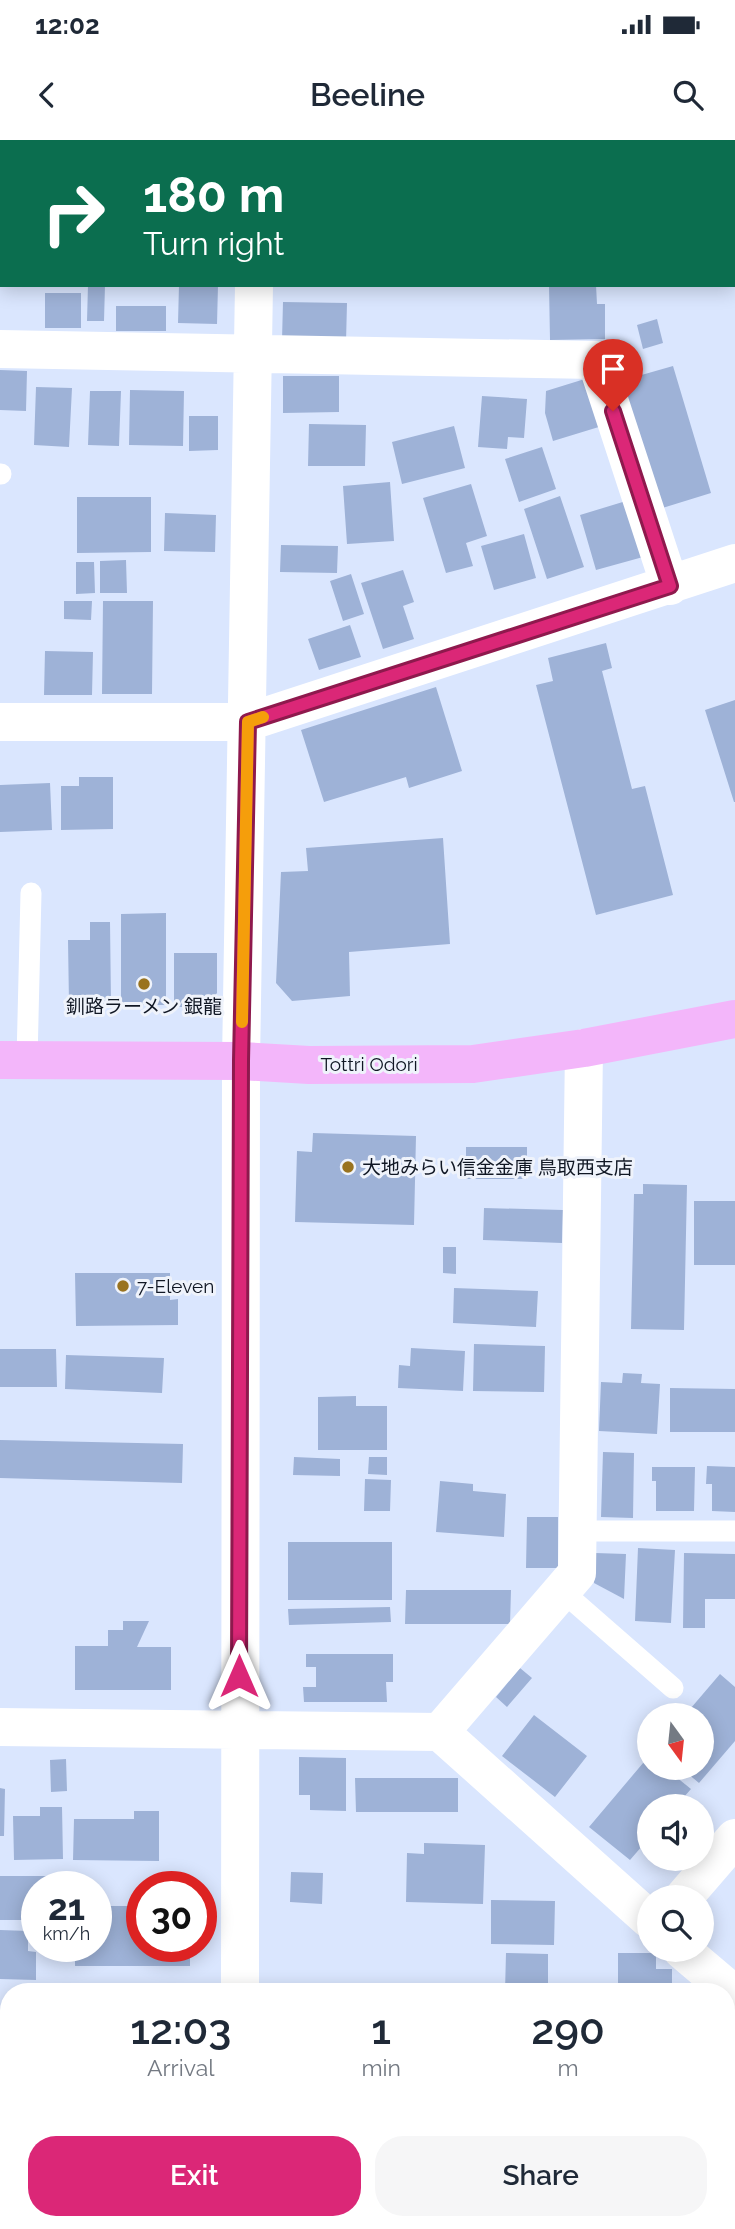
<!DOCTYPE html>
<html lang="en">
<head>
<meta charset="utf-8">
<style>
	body { margin:0; font-family:Raleway,"Noto Sans JP",sans-serif; background:#f6f6f7; color:#1f2937; height:100vh; display:flex; flex-direction:column; font-size:26px; white-space:nowrap }
	* { box-sizing:border-box; margin:0 }
	p { font-size:23px; color:#747a83 }
	.icon { flex:none; width:38px; height:38px; fill:none; stroke:currentColor; stroke-width:2; stroke-linecap:round; stroke-linejoin:round }
	.map { position:relative; flex:1; overflow:hidden }
	.sheet { position:absolute; left:0px; top:1843px; width:735px; height:247px; display:flex; flex-direction:column; background:#fff; border-radius:28px 28px 0 0; box-shadow:0 4px 18px #0003 }
	.sheet>* { flex:none }
	.hud { position:absolute; left:0px; top:0px; width:735px; height:147px; box-shadow:0 4px 18px #0003; background:#0b6e4f; color:#fff; overflow:hidden }
	.needle { width:46px; rotate:165deg }
	.buttons { position:absolute; left:637px; top:1563px; display:grid; gap:14px }
	.buttons a { display:grid; place-items:center; width:77px; height:77px; border-radius:50%; background:#fff; box-shadow:0 4px 18px #0003; font-size:35px }
	.speed { position:absolute; left:21px; top:1731px; display:flex; gap:14px; font-size:35px; font-weight:700; text-align:center }
	.speed>* { display:grid; place-content:center; width:91px; height:91px; border-radius:50%; background:#fff; box-shadow:0 4px 18px #0003; line-height:1 }
	.speed small { font-size:18px; font-weight:400 }
	.speed .limit { border:10px solid #d22; background:#fff; color:#111 }
	.pin { position:absolute; display:grid; place-items:center; width:60px; height:60px; color:#fff; margin:-72px -30px; border-radius:50% 50% 50% 0; rotate:-45deg; box-shadow:0 0 7px #0007 }
	.pin .icon { rotate:45deg }
	.me { position:absolute; width:77px; margin:-38px; rotate:0deg; stroke-linejoin:round; filter:drop-shadow(0 0 5px #0008) }
	.turn { display:flex; align-items:center; gap:24px; height:147px; padding:0 28px; font-size:32px }
	.turn .icon { width:91px; height:91px; stroke-width:2.5 }
	.turn b { display:block; font-size:49px; line-height:60px }
	.eta { display:flex; justify-content:space-evenly; align-items:center; height:119px; text-align:center }
	.eta b { font-size:42px; font-weight:600; line-height:49px }
	.primary-button { display:flex; gap:14px; margin-top:auto; padding:14px 28px }
	.primary-button a { flex:1; height:80px; border-radius:28px; background:#db2777; color:#fff; font-size:28px; font-weight:600; line-height:80px; text-align:center }
	.primary-button a+a { background:#f6f6f7; color:#1f2937 }
	.status { display:flex; justify-content:space-between; align-items:center; height:49px; padding:0 35px; background:#fff; direction:ltr }
	.status svg { height:19px; fill:currentColor }
	header { display:flex; justify-content:space-between; align-items:center; height:91px; padding:0 28px; background:#fff; font-size:32px; font-weight:600 }
	.map>svg:first-child { display:block }
</style>
</head>
<body>
<div class="status"><b>12:02</b><svg viewBox="0 0 49 12"><path d="M0 12V9h3v3zM5 12V6h3v6zM10 12V3h3v9zM15 12V0h3v12zM26 1h20v11H26zM47 4h2v5h-2z"/></svg></div>
<header><svg class="icon" aria-label="back" viewBox="0 0 24 24"><path d="M15 5l-7 7 7 7"/></svg>Beeline<svg class="icon" aria-label="search" viewBox="0 0 24 24"><circle cx="10" cy="10" r="6"/><path d="M15 15l6 6"/></svg></header>
<div class="map">
<svg width="735" height="2089" viewBox="0 0 735 2089">
	<rect width="100%" height="100%" fill="#dae6fe"/>
	<path fill="#9eb2d7" d="M88,145H105L104,181H87Z
		M179,145H218L217,184L178,183Z
		M549,145H596L597,164H605V199L550,200Z
		M45,153H81V188H45Z
		M283,162L347,163L346,202L282,200Z
		M116,166H166V191H116Z
		M657,179L663,203L643,209L637,185Z
		M673,226L711,353L656,370L617,242Z
		M0,230L27,231L26,271L0,270Z
		M283,236H339V272L283,273Z
		M588,238L602,286L553,301L545,273L546,251Z
		M36,247L72,248L69,307L34,305Z
		M130,250L184,251L183,306L129,305Z
		M90,251H121L119,306L88,305Z
		M482,256L527,259L524,298L508,297L507,309L478,307Z
		M189,276H218V310L189,311Z
		M309,284L366,285L365,326H308Z
		M454,286L465,328L402,344L392,302Z
		M542,307L556,349L519,362L505,319Z
		M390,342L394,401L347,404L343,346Z
		M471,344L487,396L466,403L473,426L446,433L423,358Z
		M560,356L584,427L547,439L524,369Z
		M77,357H151V412L77,413Z
		M626,361L643,417L596,430L580,375Z
		M165,373L216,375L215,412L164,411Z
		M524,394L536,438L494,450L481,406Z
		M281,405L338,406L337,433L280,432Z
		M126,420L127,453H100V421Z
		M76,422H94L95,453L76,454Z
		M403,430L414,462L403,466L414,499L383,509L361,443Z
		M351,434L364,474L343,481L330,441Z
		M64,461H92L91,480L64,479Z
		M103,461H153L152,554H102Z
		M350,485L361,517L319,530L308,499Z
		M606,503L612,528L602,531L632,649L645,646L673,755L596,775L536,545L553,541L548,518Z
		M45,511L93,512L92,555H44Z
		M436,547L462,631L409,648L406,637L324,662L301,590Z
		M735,560V662H734L705,570Z
		M79,637H113V689L61,690V646H79Z
		M50,643L52,690L0,692V645Z
		M443,698L450,804L349,812L350,856L292,861L276,843L281,732L308,731L306,708Z
		M166,773V865H121V774Z
		M90,782H110L111,864H69L68,800H90Z
		M174,813H217V853L205,867H174Z
		M313,993L416,996L414,1085L295,1082L297,1011L312,1012Z
		M466,1007H527V1039H466Z
		M643,1044L687,1045L684,1190L631,1189L634,1054H643Z
		M694,1061H735V1125H694Z
		M484,1068L563,1070L562,1103L483,1100Z
		M443,1107H456V1134L443,1133Z
		M75,1133H170V1160L178,1159V1185L76,1186Z
		M454,1148L538,1151L536,1187L453,1183Z
		M474,1204L545,1206L544,1252L473,1251Z
		M411,1208L465,1211L463,1251L398,1248L399,1225L410,1226Z
		M0,1209H56L57,1247H0Z
		M66,1215L164,1218L162,1253L65,1249Z
		M623,1233L642,1234L641,1243L660,1244L657,1294L599,1291L601,1242L622,1243Z
		M670,1248L735,1249V1292H670Z
		M356,1256V1266H387V1310H318V1257Z
		M0,1300L183,1304L182,1343L0,1338Z
		M603,1312L634,1313L633,1378L601,1377Z
		M294,1317L340,1319V1336L293,1335Z
		M369,1317H387V1335L368,1334Z
		M707,1326L735,1327V1372L712,1371V1344H706Z
		M652,1327H695L694,1371H656V1341H652Z
		M365,1339L391,1340L390,1371H364Z
		M440,1341L473,1344V1351L506,1354L504,1397L436,1392Z
		M527,1377H558V1428H526Z
		M288,1402H392V1460H288Z
		M638,1408L675,1410L671,1483L635,1481Z
		M595,1413L626,1414L624,1459L594,1443Z
		M684,1413L735,1414V1459H705V1488H683Z
		M406,1450H511L510,1484H405Z
		M390,1467L391,1482L289,1485L288,1469Z
		M123,1481H149L137,1507H171V1550H75V1506H108V1490H123Z
		M306,1514H393V1542H386L387,1562H304L303,1547H316V1527H306Z
		M520,1528L532,1538L507,1567L496,1557Z
		M720,1534L735,1547V1601L699,1643L681,1628H702V1575H685Z
		M534,1575L587,1616L555,1657L502,1616Z
		M649,1616V1628H665L691,1649L676,1666H649V1698L630,1720L589,1687Z
		M299,1617L346,1618V1671L310,1670V1655H299Z
		M66,1619L67,1651L51,1652L50,1620Z
		M355,1638H458V1672H356Z
		M0,1648L5,1649L4,1696H0Z
		M40,1667H62L63,1719L14,1720L13,1676H40Z
		M134,1671H159V1721L73,1720L74,1679H134Z
		M424,1703L485,1705L483,1764L406,1762L407,1713L424,1714Z
		M291,1732L323,1733L322,1764L290,1762Z
		M0,1736H56V1746H37V1780H0Z
		M491,1760L555,1761L554,1805L491,1804Z
		M96,1766H142V1806H190V1826H75V1806H96Z
		M0,1790L28,1791V1811L36,1812V1840L0,1839Z
		M506,1813L548,1814V1852H505Z
		M618,1813H656V1829H672V1852H618Z
		M0,1873H9V1915H0Z
		M732,1947H735V1994H732Z
		M4,1956H9V2003H0V1971H4Z
		M728,2018H735V2061H728Z
		M0,2030H9V2073H0Z
		M295,2081H350V2089H295Z
		M400,2081H457V2089H400Z
		M545,2081H579V2088H545Z"/>
	<g fill="none" stroke-linecap="round" stroke-linejoin="round">
		<path stroke="#fff" stroke-width="21" d="M0,334H1
			M27,920L31,753
			M577,1391H735
			M562,1451L673,1548"/>
		<path stroke="#fff" stroke-width="38" d="M257,2V0
			M733,55H735
			M0,209L596,220L670,446
			M0,582H248L735,423
			M0,1587L440,1592L649,1779
			M440,1592L577,1433L584,908
			M684,1757L735,1698
			M682,1810L735,1855
			M240,1852L241,921L254,145
			M241,2081V2089
			M487,2089V2081
			M702,2089V2081"/>
		<path stroke="#f3b6fa" stroke-width="38" d="M0,920L241,921L309,925L473,924L584,908L735,879"/>
	</g>
	<g fill="none" stroke-linecap="round" stroke-linejoin="round">
		<defs>
			<path id="route" d="M239,1536L241,921L248,582L670,446L613,271"/>
		</defs>
		<use href="#route" stroke="#8e194d" stroke-width="18"/>
		<use href="#route" stroke="#db2777" stroke-width="12"/>
		<path stroke="#f59e0b" stroke-width="12" d="M242,882L248,582L263,577"/>
	</g>
	<g fill="#99731f" stroke="#eff3fb" stroke-width="2.5">
		<circle cx="144" cy="844" r="7"/>
		<circle cx="348" cy="1027" r="7"/>
		<circle cx="123" cy="1146" r="7"/>
	</g>
	<g text-anchor="middle" dominant-baseline="central" stroke-width="6" stroke-linejoin="round" paint-order="stroke">
		<g font-size="19" fill="#101724" stroke="#eff3fb" text-anchor="start">
			<text x="144" y="866" text-anchor="middle">釧路ラーメン 銀龍</text>
			<text x="362" y="1027">大地みらい信金金庫 鳥取西支店</text>
			<text x="137" y="1146">7-Eleven</text>
		</g>
		<g font-size="19" fill="#101724" stroke="#eff3fb">
			<text x="369" y="924">Tottri Odori</text>
		</g>
	</g>
</svg>
<div class="buttons">
<a><svg class="needle" viewBox="-14 -14 28 28"><path d="M0-13l5 13h-10z" fill="#e53935"/><path d="M0 13l5-13h-10z" fill="#747a83"/></svg></a>
<a><svg class="icon" aria-label="sound" viewBox="0 0 24 24"><path d="M4 9h4l5-4v14l-5-4H4zM17 9q2 3 0 6"/></svg></a>
<a><svg class="icon" aria-label="search" viewBox="0 0 24 24"><circle cx="10" cy="10" r="6"/><path d="M15 15l6 6"/></svg></a>
</div>
<div class="speed"><div>21<small>km/h</small></div><div class="limit">30</div></div>
<div class="pin" style="left:613px;top:271px;background:#d93025"><svg class="icon" aria-label="arrive" viewBox="0 0 24 24"><path d="M6 21V4h12l-3 4 3 4H6"/></svg></div>
<svg class="me" style="left:239px;top:1536px" viewBox="-20 -20 40 40"><path d="M0-17L14 15 0 8-14 15z" fill="#db2777" stroke="#fff" stroke-width="4"/></svg>
<div class="hud">
<div class="turn"><svg class="icon" aria-label="right" viewBox="0 0 24 24"><path d="M7 20v-9h11M14 6l5 5-5 5"/></svg><div><b>180 m</b>Turn right</div></div>
</div>
<section class="sheet">
<div class="eta">
<div><b>12:03</b><p>Arrival</p></div>
<div><b>1</b><p>min</p></div>
<div><b>290</b><p>m</p></div>
</div>
<div class="primary-button"><a>Exit</a><a>Share</a></div>
</section>
</div>
</body>
</html>
